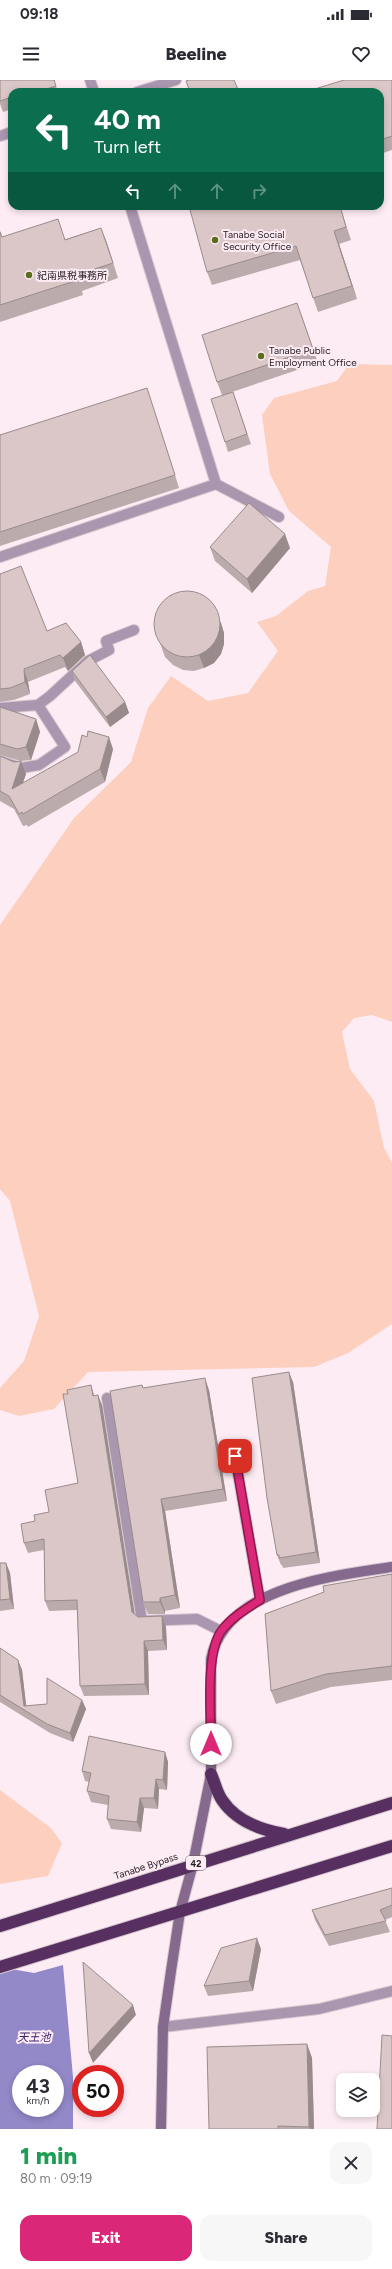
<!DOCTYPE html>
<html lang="en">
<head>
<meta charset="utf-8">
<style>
	body { margin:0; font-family:Figtree,"Noto Sans JP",sans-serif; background:#f7f7f7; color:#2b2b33; height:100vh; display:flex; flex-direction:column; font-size:15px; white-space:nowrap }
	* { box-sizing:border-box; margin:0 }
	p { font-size:13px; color:#7c7c81 }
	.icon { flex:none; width:22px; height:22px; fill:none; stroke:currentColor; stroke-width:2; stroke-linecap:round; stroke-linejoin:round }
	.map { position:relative; height:2049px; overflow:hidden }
	.panel { display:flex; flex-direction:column; background:#fff; flex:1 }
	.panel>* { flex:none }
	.hud { position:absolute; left:8px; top:8px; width:376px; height:122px; border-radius:12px; box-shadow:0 2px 6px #0003; background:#0b6e4f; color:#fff; overflow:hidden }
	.tools { position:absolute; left:336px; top:1993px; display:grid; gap:8px }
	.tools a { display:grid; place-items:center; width:44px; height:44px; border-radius:8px; background:#fff; box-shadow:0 2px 6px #0003; font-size:20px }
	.speed { position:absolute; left:12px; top:1985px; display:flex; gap:8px; font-size:20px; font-weight:700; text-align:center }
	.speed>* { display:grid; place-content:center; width:52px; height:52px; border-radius:50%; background:#fff; box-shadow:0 2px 6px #0003; line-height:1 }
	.speed small { font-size:10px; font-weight:400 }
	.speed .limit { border:6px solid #d22; background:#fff; color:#111 }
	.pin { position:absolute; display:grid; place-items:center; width:34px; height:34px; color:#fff; margin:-17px; border-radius:8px; box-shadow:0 2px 6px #0006 }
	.me { position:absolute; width:44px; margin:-22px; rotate:0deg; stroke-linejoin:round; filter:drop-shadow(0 0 3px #0008) }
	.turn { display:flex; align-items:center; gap:14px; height:84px; padding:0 20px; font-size:18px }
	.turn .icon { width:52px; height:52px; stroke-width:2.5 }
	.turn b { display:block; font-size:28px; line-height:34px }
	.lanes { display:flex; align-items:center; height:38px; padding:0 20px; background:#0003; justify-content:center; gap:20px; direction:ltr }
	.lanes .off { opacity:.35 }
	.round { display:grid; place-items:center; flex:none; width:42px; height:42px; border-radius:12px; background:#f7f7f7 }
	.headline { display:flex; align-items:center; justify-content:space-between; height:68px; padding:0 20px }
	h1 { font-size:24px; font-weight:800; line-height:30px; color:#1e9e55 }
	.button { display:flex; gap:8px; margin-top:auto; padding:8px 20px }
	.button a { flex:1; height:46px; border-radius:12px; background:#db2777; color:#fff; font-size:16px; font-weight:800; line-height:46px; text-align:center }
	.button a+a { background:#f7f7f7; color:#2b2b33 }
	.status { display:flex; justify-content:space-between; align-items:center; height:28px; padding:0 20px; background:#fff; direction:ltr }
	.status svg { height:11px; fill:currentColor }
	header { display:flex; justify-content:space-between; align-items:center; height:52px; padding:0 20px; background:#fff; font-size:18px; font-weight:800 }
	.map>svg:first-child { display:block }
</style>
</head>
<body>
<div class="status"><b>09:18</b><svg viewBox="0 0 49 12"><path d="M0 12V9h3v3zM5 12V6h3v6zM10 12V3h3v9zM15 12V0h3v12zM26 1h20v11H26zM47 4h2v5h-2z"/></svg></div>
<header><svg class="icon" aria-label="menu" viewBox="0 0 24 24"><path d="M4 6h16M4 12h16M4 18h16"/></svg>Beeline<svg class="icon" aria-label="heart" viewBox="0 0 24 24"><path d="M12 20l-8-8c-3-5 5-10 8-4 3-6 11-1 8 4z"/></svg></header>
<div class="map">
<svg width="392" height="2049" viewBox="0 0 392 2049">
	<rect width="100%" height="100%" fill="#feecf5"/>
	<path fill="#fdcfbe" d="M349,284L392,285V942L372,935L354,938L342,952L350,989L374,1021L384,1068L392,1082V1244L348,1273L314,1287L88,1292L54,1329L19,1336L0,1330V1308L24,1281L39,1236L10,1121L0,1109V845L74,738L131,682L148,628L171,596L208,621L248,613L278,571L257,542L276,536L308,511L325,506L331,467L289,431L270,394L262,335L274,318L337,301Z
		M0,1710L51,1748L62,1763L48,1796L0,1804Z"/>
	<path fill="#9388c8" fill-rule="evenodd" d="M63,1885L73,1997V2049H0V1887L34,1893ZM21,1994H55V2028H21Z"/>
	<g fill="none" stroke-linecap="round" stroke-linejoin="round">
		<defs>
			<path id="street" d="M90,0L94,12
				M137,12L176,0
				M0,56L12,52
				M130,126L216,404
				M0,477L216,404L279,437
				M0,628L38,625L50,616L88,581L109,570L106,561L134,550
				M0,681L21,688L39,685L65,667L38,625
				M107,1318L142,1541L197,1539L221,1551
				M235,1377L260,1520
				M163,1947L319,1929L392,1911"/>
			<path id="secondary" d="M161,2049L163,1947L171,1891L180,1832L193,1784L211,1694V1579C225,1507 333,1496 392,1487"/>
			<path id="highway" d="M211,1694C215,1703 217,1713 222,1720C236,1741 261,1750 284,1754
				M0,1846L392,1723
				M0,1887L392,1766"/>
		</defs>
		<use href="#street" stroke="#d6c7ce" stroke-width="12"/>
		<use href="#secondary" stroke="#d6c7ce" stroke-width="12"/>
		<use href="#highway" stroke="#d6c7ce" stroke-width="14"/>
		<use href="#street" stroke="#aa96af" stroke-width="10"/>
		<use href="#secondary" stroke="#866a8e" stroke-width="10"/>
		<use href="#highway" stroke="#573061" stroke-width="12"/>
	</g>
	<path fill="#bcabac" d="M0,0H54L58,12H12V29L3,32L0,24Z
		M392,0V70L380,74V12Z
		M340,126L351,160L339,164L357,219L318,232L300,180L212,205L207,192Z
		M101,148L118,198L82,211L83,215L0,242V150L2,157L66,159Z
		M302,237L318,283L229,313L233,312L251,364L228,372L225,362L222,315L217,302Z
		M151,321L179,408L0,466V355Z
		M210,467L290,468L252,513L215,481Z
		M0,494L47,551L81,562L85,575L68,591L65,587L28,602L30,614L14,620L0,622Z
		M221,542L224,553V564L221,574L214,583L204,588L194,591L183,590L173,585L165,577L160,563Z
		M72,591L125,622L129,633L110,647L75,601Z
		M0,627L36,639L40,652L31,680L21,681L26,694L23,703L113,669L105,702L28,747L27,745L23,746L14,729L0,721V676L14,682L21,681L0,675Z
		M293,1302L320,1483L283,1488L282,1485H281L277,1475Z
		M142,1305L143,1308L209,1310L227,1421L165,1431L180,1528L165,1531V1534H148L143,1522Z
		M94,1316L102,1325L134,1534L138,1537L162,1536L166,1547L167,1570L148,1571L149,1615L84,1616L80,1606L77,1530L49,1531L45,1521L44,1470L28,1473L24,1463L35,1441L49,1432L78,1403Z
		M0,1483H6L10,1493L14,1529L0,1531Z
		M392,1494V1600L331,1607L276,1624L271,1611Z
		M0,1568L18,1580L22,1590L26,1626L47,1624L82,1620L86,1629L73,1662L50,1653L0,1622Z
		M165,1672L168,1682L167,1710L159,1709L158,1729L144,1728L141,1752L111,1749L107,1739L108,1725L91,1722L87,1711L89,1702L85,1701L82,1691Z
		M392,1808V1837L385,1840L390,1852L329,1866L315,1840L312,1830Z
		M261,1869L253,1911L208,1916L204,1906Z
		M307,1964L312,1978L314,2049H209Z"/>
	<path fill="#998b8c" d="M101,148L107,163L118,198L113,183Z
		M334,151L339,164L357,219L352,206Z
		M147,308L151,321L179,408L175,395Z
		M285,454L290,468L252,513L247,499Z
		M216,529L224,553V564L221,574L214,583L204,588L199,575Z
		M81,562L85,575L68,591L63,578Z
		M24,589L28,602L30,614L25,602Z
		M125,622L129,633L110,647L106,637Z
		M36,639L40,652L31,680L26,667Z
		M109,657L113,669L105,702L100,689Z
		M21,681L26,694L16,722L12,709Z
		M289,1292L293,1302L320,1483L316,1472Z
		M205,1298L209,1310L227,1421L223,1409Z
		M91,1305L94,1315L93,1316Z
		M98,1315L102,1325L136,1542L132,1532Z
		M161,1419L165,1431L180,1528L175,1515Z
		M6,1483L10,1493L14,1529L10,1519Z
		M160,1518L165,1531V1534L160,1522Z
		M162,1536L166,1547L167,1570L163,1560Z
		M144,1561L148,1571L149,1615L145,1604Z
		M18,1580L22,1590L27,1632L24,1626Z
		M82,1620L86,1629L73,1662L70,1653Z
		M165,1672L168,1682L167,1710L163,1700Z
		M156,1699L159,1709L158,1729L154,1718Z
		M140,1718L144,1728L141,1752L137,1742Z
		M257,1858L261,1869L253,1911L249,1901Z
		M133,1925L136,1935L93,1983L89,1973Z
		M307,1964L312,1978L314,2049H310L309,2047Z"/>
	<path fill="#dbc7c8" stroke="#998b8c" d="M0,0H54L56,6L37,12H12V17L0,21Z
		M189,0H234L239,12H190L186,1Z
		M344,0H392V56L380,60V12H305Z
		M189,126H340L346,147L334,151L352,206L313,218L296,166L207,192Z
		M58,139L65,160L101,148L113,183L76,195L78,200L0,225V152L2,157Z
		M297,223L313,269L217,302L202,255Z
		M147,308L175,395L0,452V355Z
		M233,312L247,354L225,362L211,319Z
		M249,423L285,454L247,499L210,467Z
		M21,486L47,551L66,543L81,562L63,578L60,575L24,589L25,602L10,608L0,609V494Z
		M154 544a33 33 0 1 1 66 0a33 33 0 1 1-66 0Z
		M90,575L125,622L106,637L72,591Z
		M0,627L36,639L26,667L17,669L0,664Z
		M88,651L109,657L100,689L23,734L22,732L19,734L9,716L0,711V676L14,682L21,681L12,709L78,672L82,655L87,657Z
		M289,1292L316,1472L279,1478V1475H277L267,1418L252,1298Z
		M205,1298L223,1409L161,1419L175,1515L160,1518V1522H143L110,1311L142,1305L143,1308Z
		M91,1305L93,1316L98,1315L132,1532L138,1537L162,1536L163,1560L144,1561L145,1604L80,1606L77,1520L45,1521L44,1459L24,1463L21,1444L35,1441L34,1435L49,1432L45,1410L78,1403L63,1314H68L67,1310Z
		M0,1483H6L10,1519L0,1520Z
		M392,1494V1586L326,1594L271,1611L265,1534L324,1512L323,1506Z
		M0,1568L18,1580L24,1626L47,1624V1598L82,1620L70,1653L47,1644L0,1615Z
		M89,1656L165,1672L163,1700L156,1699L154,1718H140L137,1742L107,1739L109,1716L87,1711L91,1693L82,1691Z
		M392,1808V1825L380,1830L386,1841L325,1855L312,1830Z
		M257,1858L249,1901L204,1906L221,1868Z
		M83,1882L133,1925L89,1973Z
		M382,1955L392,1956V2049H377Z
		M307,1964L309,2047L278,2046V2049H209L207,1967Z"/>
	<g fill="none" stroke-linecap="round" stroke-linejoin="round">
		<defs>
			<path id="route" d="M211,1664C211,1636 205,1572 222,1550C232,1537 246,1529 260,1520L235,1376"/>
		</defs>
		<use href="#route" stroke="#8e194d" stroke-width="10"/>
		<use href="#route" stroke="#db2777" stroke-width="7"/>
	</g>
	<g fill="#596e1c" stroke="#feecf5" stroke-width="1.5">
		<circle cx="215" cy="160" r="4"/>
		<circle cx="29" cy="195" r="4"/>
		<circle cx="261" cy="276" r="4"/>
	</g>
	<g text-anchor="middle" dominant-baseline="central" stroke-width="4" stroke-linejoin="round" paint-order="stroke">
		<rect fill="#feecf5" stroke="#645a5f" stroke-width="1" x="186" y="1776" width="20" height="14" rx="3"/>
		<g font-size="9" font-weight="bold" fill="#221c1f">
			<text x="196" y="1783">42</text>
		</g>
		<g font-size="10" fill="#221c1f" stroke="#feecf5" text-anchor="start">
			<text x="223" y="154">Tanabe Social<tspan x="223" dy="12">Security Office</tspan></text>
			<text x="37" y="195">紀南県税事務所</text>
			<text x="269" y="270">Tanabe Public<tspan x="269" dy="12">Employment Office</tspan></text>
		</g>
		<g font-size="10" fill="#221c1f" stroke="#feecf5">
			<text transform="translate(146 1786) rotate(-18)">Tanabe Bypass</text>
		</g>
		<g font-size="11" font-style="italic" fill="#351f6a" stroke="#feecf5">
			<text x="34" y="1957">天王池</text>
		</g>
	</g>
</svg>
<div class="tools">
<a><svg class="icon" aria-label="layers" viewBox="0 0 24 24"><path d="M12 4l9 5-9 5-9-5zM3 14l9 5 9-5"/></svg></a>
</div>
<div class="speed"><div>43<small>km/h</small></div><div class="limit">50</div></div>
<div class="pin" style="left:235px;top:1376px;background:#d93025"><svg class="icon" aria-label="arrive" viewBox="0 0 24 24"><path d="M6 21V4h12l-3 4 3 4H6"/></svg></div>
<svg class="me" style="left:211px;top:1664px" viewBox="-20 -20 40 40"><circle r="19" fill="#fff"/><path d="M0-13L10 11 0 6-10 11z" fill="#db2777"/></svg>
<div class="hud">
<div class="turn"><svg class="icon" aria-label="left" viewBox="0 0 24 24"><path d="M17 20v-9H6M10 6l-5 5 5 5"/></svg><div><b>40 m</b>Turn left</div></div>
<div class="lanes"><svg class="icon" aria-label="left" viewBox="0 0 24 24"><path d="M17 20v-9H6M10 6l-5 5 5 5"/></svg><svg class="icon off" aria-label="ahead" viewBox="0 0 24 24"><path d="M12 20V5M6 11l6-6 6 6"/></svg><svg class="icon off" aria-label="ahead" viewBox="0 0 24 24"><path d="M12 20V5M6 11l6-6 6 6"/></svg><svg class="icon off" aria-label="right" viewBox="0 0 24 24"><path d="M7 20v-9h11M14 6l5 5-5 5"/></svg></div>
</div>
</div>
<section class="panel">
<div class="headline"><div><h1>1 min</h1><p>80 m · 09:19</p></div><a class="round"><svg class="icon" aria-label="close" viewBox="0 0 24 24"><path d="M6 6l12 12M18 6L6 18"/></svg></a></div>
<div class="button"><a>Exit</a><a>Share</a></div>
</section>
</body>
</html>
